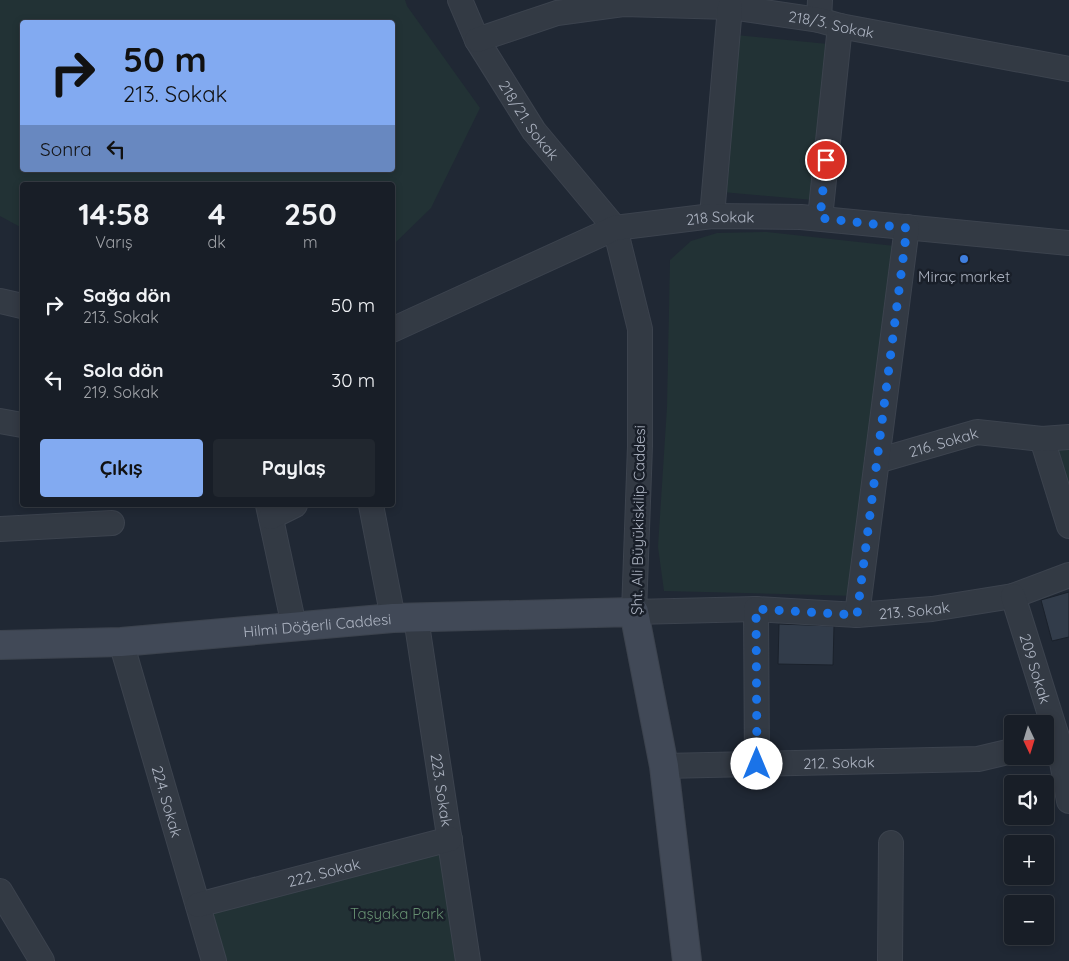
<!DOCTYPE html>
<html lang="tr">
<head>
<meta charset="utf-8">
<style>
	body { margin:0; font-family:Quicksand,sans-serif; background:#21272f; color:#f1f3f6; height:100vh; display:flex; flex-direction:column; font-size:19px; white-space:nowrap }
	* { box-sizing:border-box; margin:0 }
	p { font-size:16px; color:#9fa2a7 }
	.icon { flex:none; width:28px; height:28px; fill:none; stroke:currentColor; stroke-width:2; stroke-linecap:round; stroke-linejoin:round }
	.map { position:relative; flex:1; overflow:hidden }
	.details { position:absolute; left:20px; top:182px; width:375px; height:325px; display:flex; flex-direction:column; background:#181e27; border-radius:5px; box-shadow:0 2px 8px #0003,0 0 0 1px #363c44 }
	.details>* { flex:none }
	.banner { position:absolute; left:20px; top:20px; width:375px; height:152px; border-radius:5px; box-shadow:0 2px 8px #0003,0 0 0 1px #363c44; background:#82aaf1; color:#111; overflow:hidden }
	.needle { width:32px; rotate:176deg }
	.controls { position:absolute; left:1004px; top:715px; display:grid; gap:10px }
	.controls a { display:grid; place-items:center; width:50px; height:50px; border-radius:5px; background:#181e27; box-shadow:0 2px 8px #0003,0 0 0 1px #363c44; font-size:25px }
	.pin { position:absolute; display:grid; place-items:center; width:42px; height:42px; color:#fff; margin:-21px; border:2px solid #fff; border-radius:50%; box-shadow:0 1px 5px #0007 }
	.me { position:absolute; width:55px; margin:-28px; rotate:0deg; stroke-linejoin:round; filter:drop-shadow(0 0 4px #0008) }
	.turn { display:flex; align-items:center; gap:18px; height:105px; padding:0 20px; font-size:22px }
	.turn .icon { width:65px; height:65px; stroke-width:2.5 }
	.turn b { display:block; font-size:35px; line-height:42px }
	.then { display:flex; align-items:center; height:48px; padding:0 20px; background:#0003; gap:10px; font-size:19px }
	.eta { display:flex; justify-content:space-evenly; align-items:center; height:85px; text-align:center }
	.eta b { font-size:30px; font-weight:700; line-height:35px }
	.button { display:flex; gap:10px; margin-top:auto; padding:10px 20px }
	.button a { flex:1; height:58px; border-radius:5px; background:#82aaf1; color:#111; font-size:20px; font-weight:700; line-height:58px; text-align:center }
	.button a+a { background:#21272f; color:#f1f3f6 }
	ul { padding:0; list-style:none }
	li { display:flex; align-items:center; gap:15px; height:75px; padding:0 20px }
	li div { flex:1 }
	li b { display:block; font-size:19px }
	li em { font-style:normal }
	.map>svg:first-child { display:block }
</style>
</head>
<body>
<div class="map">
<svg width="1069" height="961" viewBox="0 0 1069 961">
	<rect width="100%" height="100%" fill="#202834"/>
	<path fill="#223235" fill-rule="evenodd" d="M0,0H405L407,6L480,108L431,208L393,245L392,185H22V228L0,216ZM392,22V170H22V22Z
		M736,35L828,44L813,200L722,192Z
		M767,232L895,246L858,596L664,591L658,547L667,407L670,260L691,241L717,233Z
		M1069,437V526L1042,439Z
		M440,853L456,961H227L212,910Z"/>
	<path fill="#323c4a" stroke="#1a212b" d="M1069,592V637L1052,641L1041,600Z
		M779,624L834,626L833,665L778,664Z"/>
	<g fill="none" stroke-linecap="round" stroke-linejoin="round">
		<defs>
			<g id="street">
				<path id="s1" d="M460,0L477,40L534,131L615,228L640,329V446L634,612L756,609L857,615L932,609L1013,596L1069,575"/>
				<path d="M819,20L820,0"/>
				<path id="s2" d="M477,40L557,13L623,4L730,7L819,20L840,26L1069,69"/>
				<path d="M712,216L730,7"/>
				<path d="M820,218L840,26"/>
				<path d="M0,301L22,306"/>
				<path id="s3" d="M392,330L615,228L712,216L801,217L1069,243"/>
				<path d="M0,421L22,425"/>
				<path d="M1042,439L1069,526"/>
				<path id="s4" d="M877,461L977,432L1042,439L1069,437"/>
				<path d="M268,505L294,626"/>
				<path d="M371,505L393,618"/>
				<path d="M271,517L295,505"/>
				<path d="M0,529L112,523"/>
				<path id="s5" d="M1013,596L1058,740L1069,801"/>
				<path d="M756,609L757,764"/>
				<path d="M857,615L907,227"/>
				<path id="s6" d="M416,618L468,961"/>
				<path id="s7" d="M121,642L214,961"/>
				<path id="s8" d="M664,766L978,759L1012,751"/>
				<path d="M0,891L42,961"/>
				<path id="s9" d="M198,905L450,839"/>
				<path d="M890,961L891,843"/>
			</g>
			<g id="secondary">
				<path id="s10" d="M0,645L121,642L393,618L634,612L664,766L687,961"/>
			</g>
		</defs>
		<use href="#street" stroke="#3c434e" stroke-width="26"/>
		<use href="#secondary" stroke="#3c434e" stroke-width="30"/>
		<use href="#street" stroke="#333a44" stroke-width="24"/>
		<use href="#secondary" stroke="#414957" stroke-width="28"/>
	</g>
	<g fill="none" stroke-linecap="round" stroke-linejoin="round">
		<path stroke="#1a73e8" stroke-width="9" stroke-dasharray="0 16.2" d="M757,764L756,609L857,615L907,228L820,218L826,160"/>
	</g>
	<circle fill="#3f7fe0" stroke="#191f29" stroke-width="2" cx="964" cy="259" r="5"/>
	<g text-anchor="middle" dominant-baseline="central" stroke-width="5" stroke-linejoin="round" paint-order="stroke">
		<g font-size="15" fill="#adb4c2" stroke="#191f29">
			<text stroke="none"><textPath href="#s2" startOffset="361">218/3. Sokak</textPath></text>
			<text stroke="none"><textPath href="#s1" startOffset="139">218/21. Sokak</textPath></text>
			<text stroke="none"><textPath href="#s3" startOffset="351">218 Sokak</textPath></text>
			<text stroke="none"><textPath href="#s4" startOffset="69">216. Sokak</textPath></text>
			<text transform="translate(638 520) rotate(-89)">Şht. Ali Büyükiskilip Caddesi</text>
			<text stroke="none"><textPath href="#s1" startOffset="945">213. Sokak</textPath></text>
			<text stroke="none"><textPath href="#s10" startOffset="318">Hilmi Döğerli Caddesi</textPath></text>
			<text stroke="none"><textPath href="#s5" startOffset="76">209 Sokak</textPath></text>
			<text stroke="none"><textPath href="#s8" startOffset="175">212. Sokak</textPath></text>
			<text stroke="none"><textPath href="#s6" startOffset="174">223. Sokak</textPath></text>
			<text stroke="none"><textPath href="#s7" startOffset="166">224. Sokak</textPath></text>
			<text stroke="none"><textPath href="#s9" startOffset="130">222. Sokak</textPath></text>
		</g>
		<g font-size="15" fill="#adb4c2" stroke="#191f29">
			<text x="964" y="276">Miraç market</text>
		</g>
		<g font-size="15" fill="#669071" stroke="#191f29">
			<text x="397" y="913">Taşyaka Park</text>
		</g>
	</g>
</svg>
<div class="controls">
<a><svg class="needle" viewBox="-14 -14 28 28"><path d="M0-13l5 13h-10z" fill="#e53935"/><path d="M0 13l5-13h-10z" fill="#9fa2a7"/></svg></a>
<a><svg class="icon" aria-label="sound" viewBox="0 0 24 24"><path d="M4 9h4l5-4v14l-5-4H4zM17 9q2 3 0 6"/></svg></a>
<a>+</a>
<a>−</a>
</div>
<div class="pin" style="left:826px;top:160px;background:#d93025"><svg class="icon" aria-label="arrive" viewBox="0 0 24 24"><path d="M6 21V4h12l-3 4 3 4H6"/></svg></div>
<svg class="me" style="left:757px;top:764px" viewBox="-20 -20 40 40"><circle r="19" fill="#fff"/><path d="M0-13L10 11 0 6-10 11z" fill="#1a73e8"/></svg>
<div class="banner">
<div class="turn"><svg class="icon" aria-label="right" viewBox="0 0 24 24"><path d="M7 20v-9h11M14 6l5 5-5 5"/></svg><div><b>50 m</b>213. Sokak</div></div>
<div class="then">Sonra<svg class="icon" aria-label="left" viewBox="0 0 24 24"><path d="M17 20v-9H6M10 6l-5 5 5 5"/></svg></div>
</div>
<section class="details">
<div class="eta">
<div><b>14:58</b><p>Varış</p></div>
<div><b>4</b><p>dk</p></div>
<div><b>250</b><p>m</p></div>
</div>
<ul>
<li><svg class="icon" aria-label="right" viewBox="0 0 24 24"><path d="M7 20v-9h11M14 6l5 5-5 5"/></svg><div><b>Sağa dön</b><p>213. Sokak</p></div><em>50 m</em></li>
<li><svg class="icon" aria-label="left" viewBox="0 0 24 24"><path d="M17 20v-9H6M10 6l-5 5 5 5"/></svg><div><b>Sola dön</b><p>219. Sokak</p></div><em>30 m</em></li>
</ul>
<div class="button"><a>Çıkış</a><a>Paylaş</a></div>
</section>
</div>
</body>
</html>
